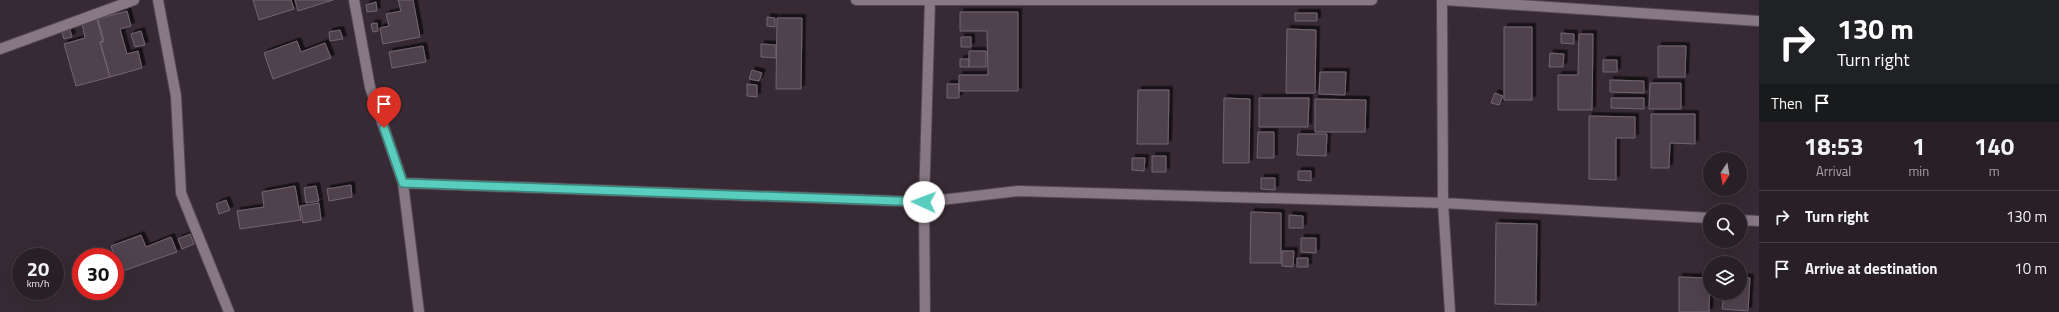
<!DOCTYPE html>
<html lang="en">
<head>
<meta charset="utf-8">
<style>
	body { margin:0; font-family:"Titillium Web",sans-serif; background:#31282f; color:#f1f3f6; height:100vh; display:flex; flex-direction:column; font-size:15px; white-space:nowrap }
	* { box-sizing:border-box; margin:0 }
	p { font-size:13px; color:#a5a3a7 }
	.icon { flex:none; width:22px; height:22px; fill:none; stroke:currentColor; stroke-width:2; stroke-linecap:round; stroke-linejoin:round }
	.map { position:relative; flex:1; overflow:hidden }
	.drawer { display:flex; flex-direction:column; background:#292027; width:300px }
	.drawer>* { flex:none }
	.hud { background:#202124; color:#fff; overflow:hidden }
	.needle { width:26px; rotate:191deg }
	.buttons { position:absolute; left:1703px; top:152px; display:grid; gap:8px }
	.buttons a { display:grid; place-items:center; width:44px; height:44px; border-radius:50%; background:#292027; box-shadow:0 4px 16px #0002,0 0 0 1px #453e44; font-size:20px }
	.speed { position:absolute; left:12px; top:248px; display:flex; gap:8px; font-size:20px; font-weight:700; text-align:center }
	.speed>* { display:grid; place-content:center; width:52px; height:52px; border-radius:50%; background:#292027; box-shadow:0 4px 16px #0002,0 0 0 1px #453e44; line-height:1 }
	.speed small { font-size:10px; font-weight:400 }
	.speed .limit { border:6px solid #d22; background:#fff; color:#111 }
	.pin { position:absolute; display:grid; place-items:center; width:34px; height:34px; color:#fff; margin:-41px -17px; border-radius:50% 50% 50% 0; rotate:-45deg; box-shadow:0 0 4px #0007 }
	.pin .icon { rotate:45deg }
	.me { position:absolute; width:44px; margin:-22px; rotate:272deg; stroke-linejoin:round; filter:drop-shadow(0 0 3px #0008) }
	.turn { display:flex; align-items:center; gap:14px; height:84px; padding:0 12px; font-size:18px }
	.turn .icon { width:52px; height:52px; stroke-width:2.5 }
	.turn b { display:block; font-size:28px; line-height:34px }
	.then { display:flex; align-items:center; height:38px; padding:0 12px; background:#0003; gap:8px; font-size:15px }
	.eta { display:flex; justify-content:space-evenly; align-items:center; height:68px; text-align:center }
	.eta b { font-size:24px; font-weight:700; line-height:28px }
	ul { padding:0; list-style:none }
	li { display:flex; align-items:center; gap:12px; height:52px; padding:0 12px; border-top:1px solid #453e44 }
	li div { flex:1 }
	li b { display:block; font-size:15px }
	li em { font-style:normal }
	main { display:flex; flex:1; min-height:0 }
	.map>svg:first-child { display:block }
</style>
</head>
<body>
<main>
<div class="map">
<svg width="1759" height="312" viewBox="0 0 1759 312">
	<defs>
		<filter id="shadow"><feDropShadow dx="3.5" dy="-3.5" stdDeviation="0" flood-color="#0009"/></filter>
	</defs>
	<rect width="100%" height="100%" fill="#372a34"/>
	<path fill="#50424d" stroke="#736570" filter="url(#shadow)" d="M253,0H291L294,9L259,20Z
		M295,0H333L298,11Z
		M398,0H413L420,37L383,44L380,28L389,26L386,14L401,11Z
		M376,2L377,11L367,12L366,5Z
		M127,11L131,26L120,29L127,54L138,51L142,68L110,77L100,42L104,41L98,19Z
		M960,12H1018V91H959V75H988L987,31H960Z
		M1295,13H1317V21H1295Z
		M767,17L775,18V27L767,26Z
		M777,18H802L801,89H776Z
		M97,19L103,42H100L110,77L76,86L64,44L85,38L82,23Z
		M377,23L378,31L373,32L371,24Z
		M69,26L72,37L64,39L61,28Z
		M1504,27H1532V100H1504Z
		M1287,29L1316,30L1315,93H1286Z
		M340,30L343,39L330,41L329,32Z
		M141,31L145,45L135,47L131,34Z
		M1561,33L1574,34V44L1561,43Z
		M1579,34H1593L1592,110H1558V75H1578Z
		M961,37H971V47H961Z
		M297,41L301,52L325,43L331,58L273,79L264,53Z
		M761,44L776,45V58L761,57Z
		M423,46L426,62L392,68L389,52Z
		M1658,46H1686L1685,77H1658Z
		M969,51H986V67H969Z
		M1550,53L1564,54L1563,67H1549Z
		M960,59H969V67H960Z
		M1603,60H1617V72H1603Z
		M752,70L762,73L759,81L749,79Z
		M1320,72H1346L1345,95L1319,94Z
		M1610,80L1644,81V93L1610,92Z
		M1650,83H1681V109H1649Z
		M747,84L757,85V97L747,96Z
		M947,84H959V98H947Z
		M1138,90H1169L1168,144H1137Z
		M1495,93L1503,96L1499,105L1491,103Z
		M1224,98L1250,99L1249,163H1223Z
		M1259,98H1309L1308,127H1259Z
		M1611,98H1644V109L1611,108Z
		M1315,99L1366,100L1365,132H1315Z
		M1651,114H1695V144L1670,143L1669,168H1651Z
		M1589,116L1635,117V138H1616V180L1589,179Z
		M1258,132H1274V158H1257Z
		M1298,134H1327L1326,156L1297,155Z
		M1152,156H1166V172H1152Z
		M1132,158H1145L1144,171L1132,170Z
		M1298,171H1311V181L1298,180Z
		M1261,178H1275V190L1261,189Z
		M351,185L352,197L329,201L327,189Z
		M295,186L301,220L240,229L237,211L264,207L262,192Z
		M316,186L319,201L306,203L304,188Z
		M226,200L230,210L219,214L216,204Z
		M319,203L321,220L303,223L300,206Z
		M1251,212L1281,213V263H1250Z
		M1289,215L1303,216V228H1289Z
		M1496,223L1537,224L1536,305L1495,304Z
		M190,234L194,244L182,249L178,239Z
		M141,235L146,247L171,237L177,252L120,272L111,246Z
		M1301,238H1316V253L1301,252Z
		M1282,251H1294L1293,267L1282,266Z
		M1297,258H1308V267H1297Z
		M1679,277L1710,278L1709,312H1679Z
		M1740,277L1750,278L1748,311L1722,309L1724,293H1740Z"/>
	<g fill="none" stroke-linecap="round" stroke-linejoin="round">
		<defs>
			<path id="street" d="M158,0L176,96L181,193L229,312
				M354,0L370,87L403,183L419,312
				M856,0H1372
				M1442,0L1443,203L1450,312
				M1445,0L1759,21
				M0,49L134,0
				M403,183L924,202L1018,191L1443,203L1710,218
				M1740,220L1759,221
				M925,312L924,202L930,0"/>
		</defs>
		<use href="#street" stroke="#534851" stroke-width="12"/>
		<use href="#street" stroke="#877884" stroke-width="10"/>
	</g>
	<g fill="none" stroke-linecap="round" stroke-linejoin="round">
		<defs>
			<path id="route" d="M384,128L403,183L924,202"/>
		</defs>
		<use href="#route" stroke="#3a867c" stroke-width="10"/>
		<use href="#route" stroke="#59cebe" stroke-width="7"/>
	</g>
</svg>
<div class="buttons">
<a><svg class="needle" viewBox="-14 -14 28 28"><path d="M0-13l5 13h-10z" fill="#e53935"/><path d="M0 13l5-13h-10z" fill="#a5a3a7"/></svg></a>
<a><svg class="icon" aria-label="search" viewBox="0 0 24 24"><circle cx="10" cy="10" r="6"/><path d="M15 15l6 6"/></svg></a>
<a><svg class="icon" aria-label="layers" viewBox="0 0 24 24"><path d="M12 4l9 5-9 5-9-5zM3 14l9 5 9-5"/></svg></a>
</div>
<div class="speed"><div>20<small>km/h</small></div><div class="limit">30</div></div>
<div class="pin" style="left:384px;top:128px;background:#d93025"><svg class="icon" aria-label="arrive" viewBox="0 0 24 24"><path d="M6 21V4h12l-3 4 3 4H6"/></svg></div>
<svg class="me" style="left:924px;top:202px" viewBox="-20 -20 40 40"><circle r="19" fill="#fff"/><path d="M0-13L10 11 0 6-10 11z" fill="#59cebe"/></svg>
</div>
<section class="drawer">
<div class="hud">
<div class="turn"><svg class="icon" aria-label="right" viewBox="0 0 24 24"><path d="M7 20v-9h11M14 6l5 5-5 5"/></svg><div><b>130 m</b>Turn right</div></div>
<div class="then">Then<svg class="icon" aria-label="arrive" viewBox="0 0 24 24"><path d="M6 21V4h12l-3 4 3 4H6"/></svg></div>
</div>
<div class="eta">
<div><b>18:53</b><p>Arrival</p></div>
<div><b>1</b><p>min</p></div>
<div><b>140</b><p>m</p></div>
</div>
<ul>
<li><svg class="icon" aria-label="right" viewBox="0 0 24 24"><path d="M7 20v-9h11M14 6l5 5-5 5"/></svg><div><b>Turn right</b></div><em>130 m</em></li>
<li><svg class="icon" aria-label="arrive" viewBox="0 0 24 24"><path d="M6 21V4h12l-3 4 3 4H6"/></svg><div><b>Arrive at destination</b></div><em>10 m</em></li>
</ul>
</section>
</main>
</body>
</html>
